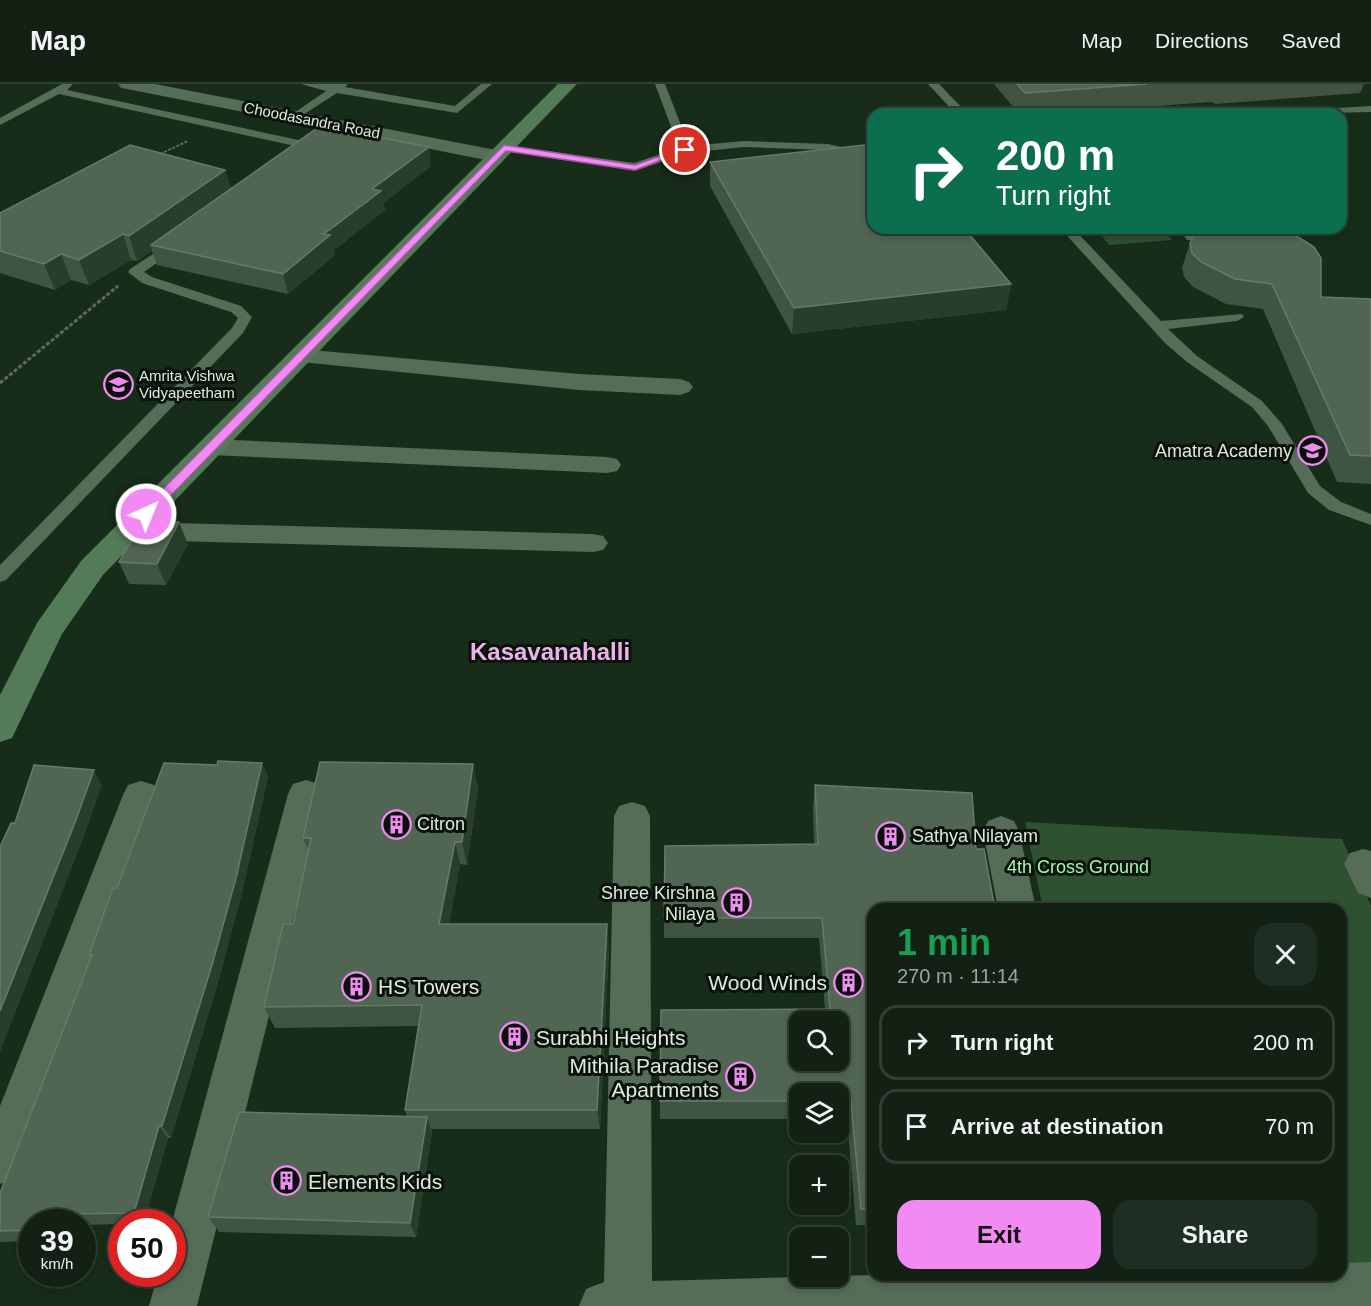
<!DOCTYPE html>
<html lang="en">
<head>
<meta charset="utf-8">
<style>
	body { margin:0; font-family:Arial,sans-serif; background:#1f2e22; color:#f1f3f6; height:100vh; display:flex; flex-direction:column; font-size:22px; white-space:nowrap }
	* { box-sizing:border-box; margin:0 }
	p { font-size:20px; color:#9ca3a0 }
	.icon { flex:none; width:33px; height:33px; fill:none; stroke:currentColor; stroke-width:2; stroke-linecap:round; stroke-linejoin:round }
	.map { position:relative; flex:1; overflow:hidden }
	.panel { position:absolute; left:867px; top:819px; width:480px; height:378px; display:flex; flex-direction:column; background:#122114; border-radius:18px; box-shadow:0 3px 9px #0003,0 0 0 2px #313e34 }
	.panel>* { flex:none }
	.top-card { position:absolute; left:867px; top:24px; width:480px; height:126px; border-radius:18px; box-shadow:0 3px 9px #0003,0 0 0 2px #313e34; background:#0b6e4f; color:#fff; overflow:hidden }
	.controls { position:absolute; left:789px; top:927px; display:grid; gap:12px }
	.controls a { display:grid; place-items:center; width:60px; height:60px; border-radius:12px; background:#122114; box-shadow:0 3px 9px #0003,0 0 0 2px #313e34; font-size:30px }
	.speed { position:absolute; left:18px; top:1125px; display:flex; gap:12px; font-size:30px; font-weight:700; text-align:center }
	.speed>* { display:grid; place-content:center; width:78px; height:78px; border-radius:50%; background:#122114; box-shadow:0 3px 9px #0003,0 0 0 2px #313e34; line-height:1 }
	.speed small { font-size:15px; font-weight:400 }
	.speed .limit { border:9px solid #d22; background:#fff; color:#111 }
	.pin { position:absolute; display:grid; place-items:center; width:51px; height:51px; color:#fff; margin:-26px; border:3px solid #fff; border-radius:50%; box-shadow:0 2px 6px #0007 }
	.me { position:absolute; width:66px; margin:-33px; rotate:44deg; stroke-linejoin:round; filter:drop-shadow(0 0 4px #0008) }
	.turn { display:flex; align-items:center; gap:21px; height:126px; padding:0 30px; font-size:27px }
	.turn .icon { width:78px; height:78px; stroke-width:2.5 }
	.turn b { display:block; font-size:42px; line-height:51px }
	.round { display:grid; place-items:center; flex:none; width:63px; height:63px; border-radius:18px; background:#1f2e22 }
	.summary { display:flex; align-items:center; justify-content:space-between; height:102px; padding:0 30px }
	h1 { font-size:36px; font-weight:700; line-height:45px; color:#1e9e55 }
	.button { display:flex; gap:12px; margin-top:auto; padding:12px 30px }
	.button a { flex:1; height:69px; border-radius:18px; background:#f28af3; color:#111; font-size:24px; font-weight:700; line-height:69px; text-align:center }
	.button a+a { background:#1f2e22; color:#f1f3f6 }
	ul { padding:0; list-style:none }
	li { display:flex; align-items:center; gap:18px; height:75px; margin:0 12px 9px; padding:0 18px; border:3px solid #313e34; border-radius:18px }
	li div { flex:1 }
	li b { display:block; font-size:22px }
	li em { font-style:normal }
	header { display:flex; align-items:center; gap:36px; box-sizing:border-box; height:84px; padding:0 30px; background:#122114; border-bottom:2px solid #313e34 }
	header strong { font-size:28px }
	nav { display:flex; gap:33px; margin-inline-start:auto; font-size:21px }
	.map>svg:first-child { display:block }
</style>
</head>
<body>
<header>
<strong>Map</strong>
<nav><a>Map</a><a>Directions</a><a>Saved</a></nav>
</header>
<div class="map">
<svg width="1371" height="1222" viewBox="0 0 1371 1222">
	<rect width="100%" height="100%" fill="#182c1a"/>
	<path fill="#2e5132" d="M1096,144H1162L1172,156L1109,161Z
		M1025,738L1342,755L1371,822V1186L1341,1187V825H1043Z"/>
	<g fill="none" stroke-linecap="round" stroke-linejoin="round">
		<path stroke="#5b6c5c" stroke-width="2" stroke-dasharray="3 1.5" stroke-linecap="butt" d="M160,70L188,57
			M116,204L118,202"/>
		<path stroke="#5b6c5c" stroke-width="3" stroke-dasharray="4 2" stroke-linecap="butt" d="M0,299L118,202"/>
		<path fill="#556c57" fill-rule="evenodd" d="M62,0H73L67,6L303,57L312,67L296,78L290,75L299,67L295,62L59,10L0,41V34Z
			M301,0H348L345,3L455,22L481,0H492L457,29L337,9L295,36L289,33L291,31L326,7Z
			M655,0H665L689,62L744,57L828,60L873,70V76L828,66L744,63L687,69L635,87L504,67L498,64L504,61L634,79L679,64Z
			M928,0H939L968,30H956Z
			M1371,22V28L1281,30L1287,27Z
			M1060,144H1073L1161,237L1242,230L1244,233L1237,237L1168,245L1197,272L1262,317L1282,340L1320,402L1341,418L1371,430V441L1329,426L1308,409L1268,342L1252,323L1187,278L1166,260Z
			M1178,144H1191L1198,153L1197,156H1187Z
			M176,155L181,156L182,159L181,162L144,188L152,193L241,222L252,233L243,249L6,496L0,498V481L232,244L238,234L231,228L142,199L128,188L130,185Z"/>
		<path fill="#556c57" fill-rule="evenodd" d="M300,265L579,290L680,295L689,298L693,303L689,308L680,311L579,306L291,277L288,272L291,267Z
			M211,355L607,373L617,375L621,381L617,387L607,389L211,371L202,369L198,363L202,357Z
			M137,438L593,450L603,452L608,459L603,466L593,468L137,456L127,454L123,447L127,440Z
			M306,696L319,700L324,710L197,1222H149L158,1190H172V1138L288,710L293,700Z
			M141,697L154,701L159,711L22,1078L16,1094L0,1100V1022L123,711L128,701Z
			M632,718L645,722L650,732L652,1197L873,1191H1341V1179L1371,1178V1222H579L586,1205L604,1198L614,732L619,722Z
			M1001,732L1014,737L1019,747L1036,825H998L983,747L988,737Z
			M1363,765L1371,767V814L1358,809L1344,780L1350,769Z"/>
		<path fill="#556c57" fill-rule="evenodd" d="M118,0H155L496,66L503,68L506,72L503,76L496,78L127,5L121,4Z"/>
		<path fill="#537b58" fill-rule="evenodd" d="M558,0H577L103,491L62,550L12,654L0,658V611L37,539L81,477Z"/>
	</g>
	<path fill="#405442" d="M994,0H1364L1360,9L1215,20L1212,18L1045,30H1019Z
		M710,78L1011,200L1006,226L792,250L710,102Z
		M431,82L383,119L385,126L334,166L335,171L288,210L157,181L152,167L137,177L131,176L89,201L71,196L55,206L0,189V129L225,86L231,105Z
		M1190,159L1321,213L1371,215V400L1337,398L1263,225L1226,220L1193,203L1184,193L1182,184Z
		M188,460L166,501L129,500L119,478Z
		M262,679L268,693L242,808L219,895L171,1054H168L144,1138H122V1140L82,1141V1138H32V1157L0,1158V1109L91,873L89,871L117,804Z
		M473,680L478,704L467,781L460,780L449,840L609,862L600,1045H431L432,1048L416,1153L219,1148L208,1133L407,1032L405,1026L418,942L275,944L264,923L293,840L309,768L303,754Z
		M815,701L873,825V1141H856L847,1035H838V1010H800V1035H660V1017L825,925L819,854H664V834L814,760L813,722Z"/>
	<path fill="#293d2b" d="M429,63L431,82L383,119L385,126L334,166L335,171L288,210L283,190L372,105Z
		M225,86L232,110L151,161L152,167L137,177L129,152Z
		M123,150L131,176L89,201L79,176Z
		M61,170L71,196L55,206L44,180Z
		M1011,200L1006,226L792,250L794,224Z
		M179,438L188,460L166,501L157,480Z
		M262,679L268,693L242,808L219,895L171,1054L162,1042Z
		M473,680L478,704L467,781L462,758Z
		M94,686L102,701L83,755L0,968V927Z
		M455,758L460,780L445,862L439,840Z
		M607,840L609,862L600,1045L597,1026Z
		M427,1033L432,1048L416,1153L410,1139Z
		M159,1042L168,1054L144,1138H142L134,1129Z
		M66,1130L75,1138H64Z"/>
	<path fill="#516553" stroke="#677a69" stroke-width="1.5" fill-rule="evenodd" d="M1017,0H1147L1025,9Z
		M320,42L429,63L372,105L381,107L324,150L330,151L283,190L151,161Z
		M873,60V144H964L1011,200L794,224L710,78Z
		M130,61L225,86L129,152L123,150L79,176L61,170L44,180L0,167V129Z
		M1205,144H1269L1281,146L1300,154L1314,163L1321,174V213L1371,215V372L1350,371L1272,200L1235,195L1201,178L1192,169L1190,159L1194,150Z
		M143,437L179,438L157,480L119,478Z
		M218,677L262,679L236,794L212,881L162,1042H159L134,1129L66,1130L64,1138H32V1146L0,1147V1109L92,871H89L113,804H117L164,679L217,681Z
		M320,678L473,680L462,758H455L439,840H607L597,1026H405L422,921L264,923L283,840H293L311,754H303Z
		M34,681L94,686L74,741L0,927V763L11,739H15Z
		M815,701L972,709L976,765H984L995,825H873V1125H861L851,1017H838V1010H800V1017H660L661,926L830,925L822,834H664L665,762L818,760ZM800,938H838V976H800Z
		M239,1028L427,1033L410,1139L208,1133Z"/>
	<path fill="#f28af3" stroke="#9d5a9e" stroke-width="1.5" d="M504,61L635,81L682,64L689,66L635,86L506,67L150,433H141V427Z"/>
	<defs>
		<symbol id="university-ring" viewBox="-11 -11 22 22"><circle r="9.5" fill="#09120a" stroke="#f28af3" stroke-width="1.5"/><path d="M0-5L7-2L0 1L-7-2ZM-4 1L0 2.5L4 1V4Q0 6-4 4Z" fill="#f28af3"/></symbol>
		<symbol id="school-ring" viewBox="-11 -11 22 22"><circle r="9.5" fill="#09120a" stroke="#f28af3" stroke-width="1.5"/><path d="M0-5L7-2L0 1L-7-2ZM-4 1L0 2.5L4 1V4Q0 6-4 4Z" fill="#f28af3"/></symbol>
		<symbol id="building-ring" viewBox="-11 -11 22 22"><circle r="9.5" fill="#09120a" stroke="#f28af3" stroke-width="1.5"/><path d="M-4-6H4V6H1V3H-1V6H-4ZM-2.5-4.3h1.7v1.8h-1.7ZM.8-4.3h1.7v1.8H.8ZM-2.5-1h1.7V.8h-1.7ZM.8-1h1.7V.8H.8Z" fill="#f28af3"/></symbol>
	</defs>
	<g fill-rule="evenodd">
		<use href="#university-ring" x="102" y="284" width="33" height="33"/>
		<use href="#school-ring" x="1296" y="350" width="33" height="33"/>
		<use href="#building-ring" x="380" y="724" width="33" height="33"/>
		<use href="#building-ring" x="874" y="736" width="33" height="33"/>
		<use href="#building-ring" x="720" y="802" width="33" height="33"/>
		<use href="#building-ring" x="832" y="882" width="33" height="33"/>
		<use href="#building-ring" x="340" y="886" width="33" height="33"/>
		<use href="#building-ring" x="498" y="936" width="33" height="33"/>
		<use href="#building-ring" x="724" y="976" width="33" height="33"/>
		<use href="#building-ring" x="270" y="1080" width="33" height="33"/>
	</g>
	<g text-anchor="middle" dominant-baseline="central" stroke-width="6" stroke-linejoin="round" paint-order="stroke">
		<g font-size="15" fill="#dfebdf" stroke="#09120a">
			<text transform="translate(312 36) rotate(11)">Choodasandra Road</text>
		</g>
		<g font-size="15" fill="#dfebdf" stroke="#09120a" text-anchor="start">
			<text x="139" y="291">Amrita Vishwa<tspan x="139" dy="17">Vidyapeetham</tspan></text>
		</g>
		<g font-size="18" fill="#dfebdf" stroke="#09120a" text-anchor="end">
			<text x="1292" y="367">Amatra Academy</text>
			<text x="417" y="740" text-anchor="start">Citron</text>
			<text x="912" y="752" text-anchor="start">Sathya Nilayam</text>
			<text x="715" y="809">Shree Kirshna<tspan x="715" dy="21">Nilaya</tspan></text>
		</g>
		<g font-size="18" fill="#a6f9af" stroke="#09120a">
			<text x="1078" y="783">4th Cross Ground</text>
		</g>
		<g font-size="21" fill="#dfebdf" stroke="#09120a" text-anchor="start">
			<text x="827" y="898" text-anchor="end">Wood Winds</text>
			<text x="378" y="902">HS Towers</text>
			<text x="536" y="953">Surabhi Heights</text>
			<text x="719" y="981" text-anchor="end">Mithila Paradise<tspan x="719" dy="24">Apartments</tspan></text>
			<text x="308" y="1097">Elements Kids</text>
		</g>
		<g font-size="24" font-weight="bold" fill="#ecb2eb" stroke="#09120a">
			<text x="550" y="567">Kasavanahalli</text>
		</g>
	</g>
</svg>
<div class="controls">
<a><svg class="icon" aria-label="search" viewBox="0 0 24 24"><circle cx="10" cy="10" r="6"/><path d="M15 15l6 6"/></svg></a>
<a><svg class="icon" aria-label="layers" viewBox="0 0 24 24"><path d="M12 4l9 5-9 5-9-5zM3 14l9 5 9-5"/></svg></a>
<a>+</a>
<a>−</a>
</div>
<div class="speed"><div>39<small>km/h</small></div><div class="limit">50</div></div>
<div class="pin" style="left:685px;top:66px;background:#d93025"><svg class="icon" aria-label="arrive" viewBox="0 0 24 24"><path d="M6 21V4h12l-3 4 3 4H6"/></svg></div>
<svg class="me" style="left:146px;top:430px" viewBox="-20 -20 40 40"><circle r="17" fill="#f28af3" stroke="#fff" stroke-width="3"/><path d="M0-11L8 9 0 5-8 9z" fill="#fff"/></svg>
<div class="top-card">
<div class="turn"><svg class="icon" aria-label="right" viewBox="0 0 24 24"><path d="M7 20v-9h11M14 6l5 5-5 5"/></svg><div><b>200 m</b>Turn right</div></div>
</div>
<section class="panel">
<div class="summary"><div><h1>1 min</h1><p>270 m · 11:14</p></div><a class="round"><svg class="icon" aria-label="close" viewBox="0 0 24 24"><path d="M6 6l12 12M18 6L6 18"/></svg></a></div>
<ul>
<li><svg class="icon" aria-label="right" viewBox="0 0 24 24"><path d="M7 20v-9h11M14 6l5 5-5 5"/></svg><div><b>Turn right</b></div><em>200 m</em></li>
<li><svg class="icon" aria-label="arrive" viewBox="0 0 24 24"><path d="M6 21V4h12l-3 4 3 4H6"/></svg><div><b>Arrive at destination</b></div><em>70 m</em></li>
</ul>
<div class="button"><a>Exit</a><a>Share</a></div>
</section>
</div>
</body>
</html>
